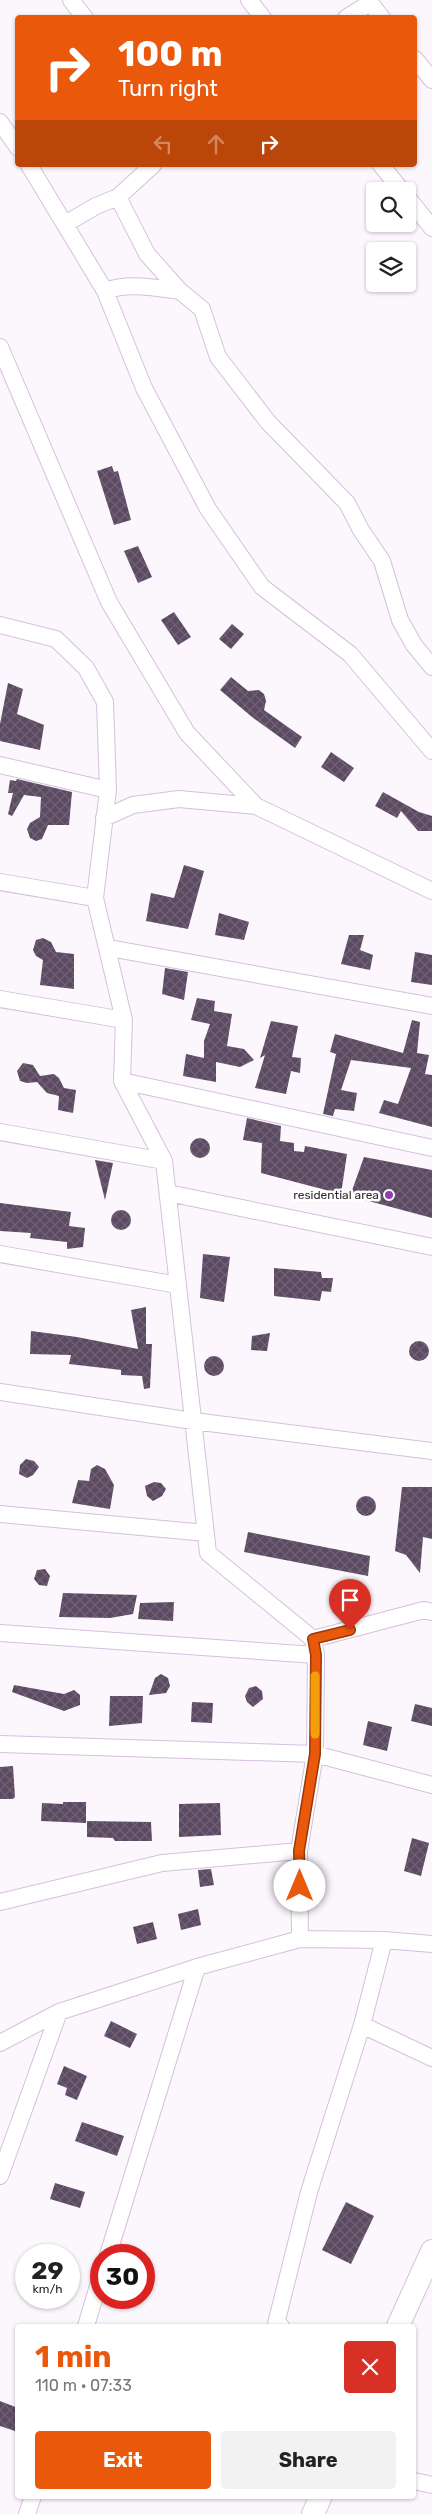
<!DOCTYPE html>
<html lang="en">
<head>
<meta charset="utf-8">
<style>
	body { margin:0; font-family:Rubik,sans-serif; background:#f2f2f2; color:#222; height:100vh; display:flex; flex-direction:column; font-size:19px; white-space:nowrap }
	* { box-sizing:border-box; margin:0 }
	p { font-size:16px; color:#767676 }
	.icon { flex:none; width:28px; height:28px; fill:none; stroke:currentColor; stroke-width:2; stroke-linecap:round; stroke-linejoin:round }
	.map { position:relative; flex:1; overflow:hidden }
	.sheet { position:absolute; left:15px; top:2324px; width:401px; height:175px; display:flex; flex-direction:column; background:#fff; border-radius:5px; box-shadow:0 1px 4px #0004 }
	.sheet>* { flex:none }
	.top-card { position:absolute; left:15px; top:15px; width:402px; height:152px; border-radius:5px; box-shadow:0 1px 4px #0004; background:#ea580c; color:#fff; overflow:hidden }
	.controls { position:absolute; left:366px; top:182px; display:grid; gap:10px }
	.controls a { display:grid; place-items:center; width:50px; height:50px; border-radius:5px; background:#fff; box-shadow:0 1px 4px #0004; font-size:25px }
	.speed { position:absolute; left:15px; top:2244px; display:flex; gap:10px; font-size:25px; font-weight:700; text-align:center }
	.speed>* { display:grid; place-content:center; width:65px; height:65px; border-radius:50%; background:#fff; box-shadow:0 1px 4px #0004; line-height:1 }
	.speed small { font-size:12px; font-weight:400 }
	.speed .limit { border:8px solid #d22; background:#fff; color:#111 }
	.pin { position:absolute; display:grid; place-items:center; width:42px; height:42px; color:#fff; margin:-51px -21px; border-radius:50% 50% 50% 0; rotate:-45deg; box-shadow:0 0 5px #0007 }
	.pin .icon { rotate:45deg }
	.me { position:absolute; width:55px; margin:-28px; rotate:0deg; stroke-linejoin:round; filter:drop-shadow(0 0 4px #0008) }
	.turn { display:flex; align-items:center; gap:18px; height:105px; padding:0 20px; font-size:22px }
	.turn .icon { width:65px; height:65px; stroke-width:2.5 }
	.turn b { display:block; font-size:35px; line-height:42px }
	.lanes { display:flex; align-items:center; height:48px; padding:0 20px; background:#0003; justify-content:center; gap:25px; direction:ltr }
	.lanes .off { opacity:.35 }
	.round { display:grid; place-items:center; flex:none; width:52px; height:52px; border-radius:5px; background:#f2f2f2 }
	.head { display:flex; align-items:center; justify-content:space-between; height:85px; padding:0 20px }
	h1 { font-size:30px; font-weight:700; line-height:38px; color:#ea580c }
	.cta { display:flex; gap:10px; margin-top:auto; padding:10px 20px }
	.cta a { flex:1; height:58px; border-radius:5px; background:#ea580c; color:#fff; font-size:20px; font-weight:700; line-height:58px; text-align:center }
	.cta a+a { background:#f2f2f2; color:#222 }
	.map>svg:first-child { display:block }
</style>
</head>
<body>
<div class="map">
<svg width="432" height="2514" viewBox="0 0 432 2514">
	<defs>
		<pattern id="building-cross-hatch" width="8" height="8" patternUnits="userSpaceOnUse" patternTransform="scale(1.25)"><rect width="8" height="8" fill="#5c4a62"/><path d="M0 0l8 8M0 8l8-8" fill="none" stroke="#706175"/></pattern>
	</defs>
	<rect width="100%" height="100%" fill="#fcf7fd"/>
	<path fill="url(#building-cross-hatch)" d="M112,466L114,472L118,471L131,520L114,525L97,471Z
		M138,546L152,577L138,583L124,551Z
		M174,612L191,637L178,645L161,620Z
		M232,624L244,634L231,649L219,639Z
		M231,677L248,691L259,690L264,694L266,701L264,710L302,737L295,748L252,717L220,690Z
		M8,683L23,689L17,714L44,725L40,750L0,741V724Z
		M331,752L354,768L344,782L321,767Z
		M17,779L72,792L69,825H48L42,839L36,841L30,838L27,829L30,823L40,817L41,797L24,795L12,816L8,814L13,793H8L10,780L16,781Z
		M383,792L419,812L432,816V831H418L401,811L397,818L375,806Z
		M184,865L204,871L188,929L146,921L151,893L174,898Z
		M219,913L249,922L244,940L215,935Z
		M349,935H364L360,950L373,955L370,970L341,964Z
		M43,938L51,942L56,952L74,954V989L40,985L43,960L36,956L33,950L36,940Z
		M415,952L432,955V985L411,982Z
		M165,968L188,972L184,1000L162,994Z
		M197,998L215,1001L214,1011L232,1014L227,1046L244,1049L254,1060L240,1067L216,1062V1082L183,1076L186,1054L204,1058V1041L210,1024L191,1020Z
		M412,1020L420,1022L417,1053L429,1055L425,1074L432,1075V1127L379,1113L384,1100L398,1104L411,1068L351,1060L341,1090L357,1093L354,1111L335,1109L333,1116L323,1114L336,1054L330,1052L335,1034L403,1053Z
		M271,1021L298,1026L292,1057L301,1058L300,1073L291,1071L286,1094L255,1088L265,1055L260,1058Z
		M23,1063L33,1065L40,1076L54,1074L59,1078L64,1088L76,1090L73,1113L58,1110L59,1096L47,1093L37,1082L27,1083L20,1081L17,1071Z
		M247,1118L281,1126L280,1141L294,1143V1151L304,1152L305,1146L347,1154L341,1194L261,1173L262,1143L243,1140Z
		M190 1148a10 10 0 1 1 20 0a10 10 0 1 1-20 0Z
		M364,1157L432,1170V1218L350,1196Z
		M95,1160L113,1163L105,1200Z
		M0,1203L71,1212L69,1226L85,1228L83,1247L67,1249V1242L30,1238L31,1233L0,1231Z
		M111 1220a10 10 0 1 1 20 0a10 10 0 1 1-20 0Z
		M203,1254L230,1257L224,1302L200,1298Z
		M274,1268L321,1272L322,1278H333L331,1292L322,1291L320,1301L274,1296Z
		M146,1307V1344H152L150,1388L144,1389L142,1376L121,1375V1370L69,1364L71,1355L30,1354L31,1331L77,1337L138,1349L131,1310Z
		M270,1333L267,1351L251,1350L252,1336Z
		M409 1351a10 10 0 1 1 20 0a10 10 0 1 1-20 0Z
		M204 1366a10 10 0 1 1 20 0a10 10 0 1 1-20 0Z
		M26,1459L34,1461L39,1467L33,1475L27,1478L19,1474L20,1465Z
		M97,1465L105,1469L114,1485L110,1509L72,1503L78,1480L89,1481L91,1469Z
		M154,1482L161,1483L166,1489L162,1496L153,1501L147,1496L145,1486Z
		M402,1487H432V1539L423,1537L420,1573L406,1555L395,1551Z
		M356 1506a10 10 0 1 1 20 0a10 10 0 1 1-20 0Z
		M248,1532L370,1556L368,1576L244,1552Z
		M45,1569L50,1576L47,1586L39,1585L34,1579L37,1570Z
		M63,1593L137,1595L133,1614L110,1618L59,1617Z
		M174,1602L173,1621L138,1619L140,1603Z
		M161,1674L168,1678L170,1686L166,1693L149,1695L155,1678Z
		M14,1685L64,1694L74,1690L80,1695V1705L64,1711L12,1692Z
		M256,1686L262,1691L263,1699L253,1707L247,1702L245,1696L249,1688Z
		M110,1696H143L142,1723L109,1726Z
		M192,1702L213,1703L212,1723L191,1722Z
		M415,1704L432,1708V1726L411,1721Z
		M368,1721L392,1727L387,1751L363,1745Z
		M13,1766L15,1797L13,1799H0V1767Z
		M63,1802H86V1823L41,1821L42,1803L63,1804Z
		M220,1803L221,1835L179,1837V1804Z
		M87,1821L151,1822L152,1841H115L113,1838L87,1837Z
		M412,1838L429,1843L421,1876L404,1871Z
		M211,1869L214,1885L200,1887L198,1870Z
		M198,1909L201,1925L181,1930L178,1914Z
		M153,1922L157,1939L137,1944L133,1927Z
		M111,2021L137,2034L130,2048L104,2036Z
		M64,2066L87,2076L77,2100L65,2095L67,2088L57,2084Z
		M82,2122L124,2136L117,2156L75,2141Z
		M55,2183L85,2192L80,2208L50,2199Z
		M346,2202L374,2216L351,2264L322,2250Z
		M0,2401L18,2408V2432L0,2426Z"/>
	<g fill="none" stroke-linecap="round" stroke-linejoin="round">
		<defs>
			<path id="street" d="M71,0L85,18
				M249,0L263,18
				M368,0L382,18
				M346,18L370,3
				M415,59L432,80
				M0,122L18,148
				M29,165L105,291L144,388L208,509L262,587L350,654L432,751
				M381,165L402,191
				M118,197L147,254L180,291L202,309L218,357L268,422L347,503L361,530L382,561L400,620L414,645L432,667
				M408,198L432,228
				M65,224L96,206L118,197L153,165
				M105,291C129,282 155,288 180,291
				M0,347L109,602L187,733L256,806L432,891
				M0,625L56,639L86,668L105,702L108,790L95,898L124,1020L122,1081L164,1161L208,1553L313,1639L316,1655L315,1754L299,1851L300,1939
				M0,765L108,790
				M104,818L133,805L179,799L256,806
				M0,882L95,898
				M109,948L432,1006
				M0,999L124,1020
				M122,1081L432,1148
				M0,1132L164,1161
				M168,1193L432,1247
				M0,1254L178,1285
				M0,1392L193,1421L432,1451
				M0,1514L206,1533
				M0,1633L316,1655
				M313,1639L424,1610L432,1612
				M0,1744L315,1754L432,1785
				M0,1902L162,1863L299,1851
				M362,2025L432,2058
				M0,2043L59,2012L197,1967L300,1939L384,1940L432,1944
				M0,2176L59,2012
				M108,2255L197,1967
				M86,2326L101,2276
				M281,2326L276,2324L309,2192L362,2025L384,1940
				M414,2481L432,2485
				M27,2514L33,2496"/>
			<path id="secondary" d="M398,2326L432,2251
				M313,2514L321,2496"/>
		</defs>
		<use href="#street" stroke="#d5c0dc" stroke-width="18"/>
		<use href="#secondary" stroke="#d5c0dc" stroke-width="24"/>
		<use href="#street" stroke="#fff" stroke-width="16"/>
		<use href="#secondary" stroke="#fff" stroke-width="22"/>
	</g>
	<g fill="none" stroke-linecap="round" stroke-linejoin="round">
		<defs>
			<path id="route" d="M300,1886L299,1851L315,1754L316,1655L313,1639L350,1630"/>
		</defs>
		<use href="#route" stroke="#983908" stroke-width="12"/>
		<use href="#route" stroke="#ea580c" stroke-width="9"/>
		<path stroke="#f59e0b" stroke-width="9" d="M315,1734V1676"/>
	</g>
	<circle fill="#923daa" stroke="#fff" stroke-width="2" cx="389" cy="1195" r="5"/>
	<g text-anchor="middle" dominant-baseline="central" stroke-width="5" stroke-linejoin="round" paint-order="stroke">
		<g font-size="12" fill="#302833" stroke="#fff" text-anchor="end">
			<text x="379" y="1195">residential area</text>
		</g>
	</g>
</svg>
<div class="controls">
<a><svg class="icon" aria-label="search" viewBox="0 0 24 24"><circle cx="10" cy="10" r="6"/><path d="M15 15l6 6"/></svg></a>
<a><svg class="icon" aria-label="layers" viewBox="0 0 24 24"><path d="M12 4l9 5-9 5-9-5zM3 14l9 5 9-5"/></svg></a>
</div>
<div class="speed"><div>29<small>km/h</small></div><div class="limit">30</div></div>
<div class="pin" style="left:350px;top:1630px;background:#d93025"><svg class="icon" aria-label="arrive" viewBox="0 0 24 24"><path d="M6 21V4h12l-3 4 3 4H6"/></svg></div>
<svg class="me" style="left:300px;top:1886px" viewBox="-20 -20 40 40"><circle r="19" fill="#fff"/><path d="M0-13L10 11 0 6-10 11z" fill="#ea580c"/></svg>
<div class="top-card">
<div class="turn"><svg class="icon" aria-label="right" viewBox="0 0 24 24"><path d="M7 20v-9h11M14 6l5 5-5 5"/></svg><div><b>100 m</b>Turn right</div></div>
<div class="lanes"><svg class="icon off" aria-label="left" viewBox="0 0 24 24"><path d="M17 20v-9H6M10 6l-5 5 5 5"/></svg><svg class="icon off" aria-label="ahead" viewBox="0 0 24 24"><path d="M12 20V5M6 11l6-6 6 6"/></svg><svg class="icon" aria-label="right" viewBox="0 0 24 24"><path d="M7 20v-9h11M14 6l5 5-5 5"/></svg></div>
</div>
<section class="sheet">
<div class="head"><div><h1>1 min</h1><p>110 m · 07:33</p></div><a class="round" style="background:#d93025;color:#fff"><svg class="icon" aria-label="close" viewBox="0 0 24 24"><path d="M6 6l12 12M18 6L6 18"/></svg></a></div>
<div class="cta"><a>Exit</a><a>Share</a></div>
</section>
</div>
</body>
</html>
